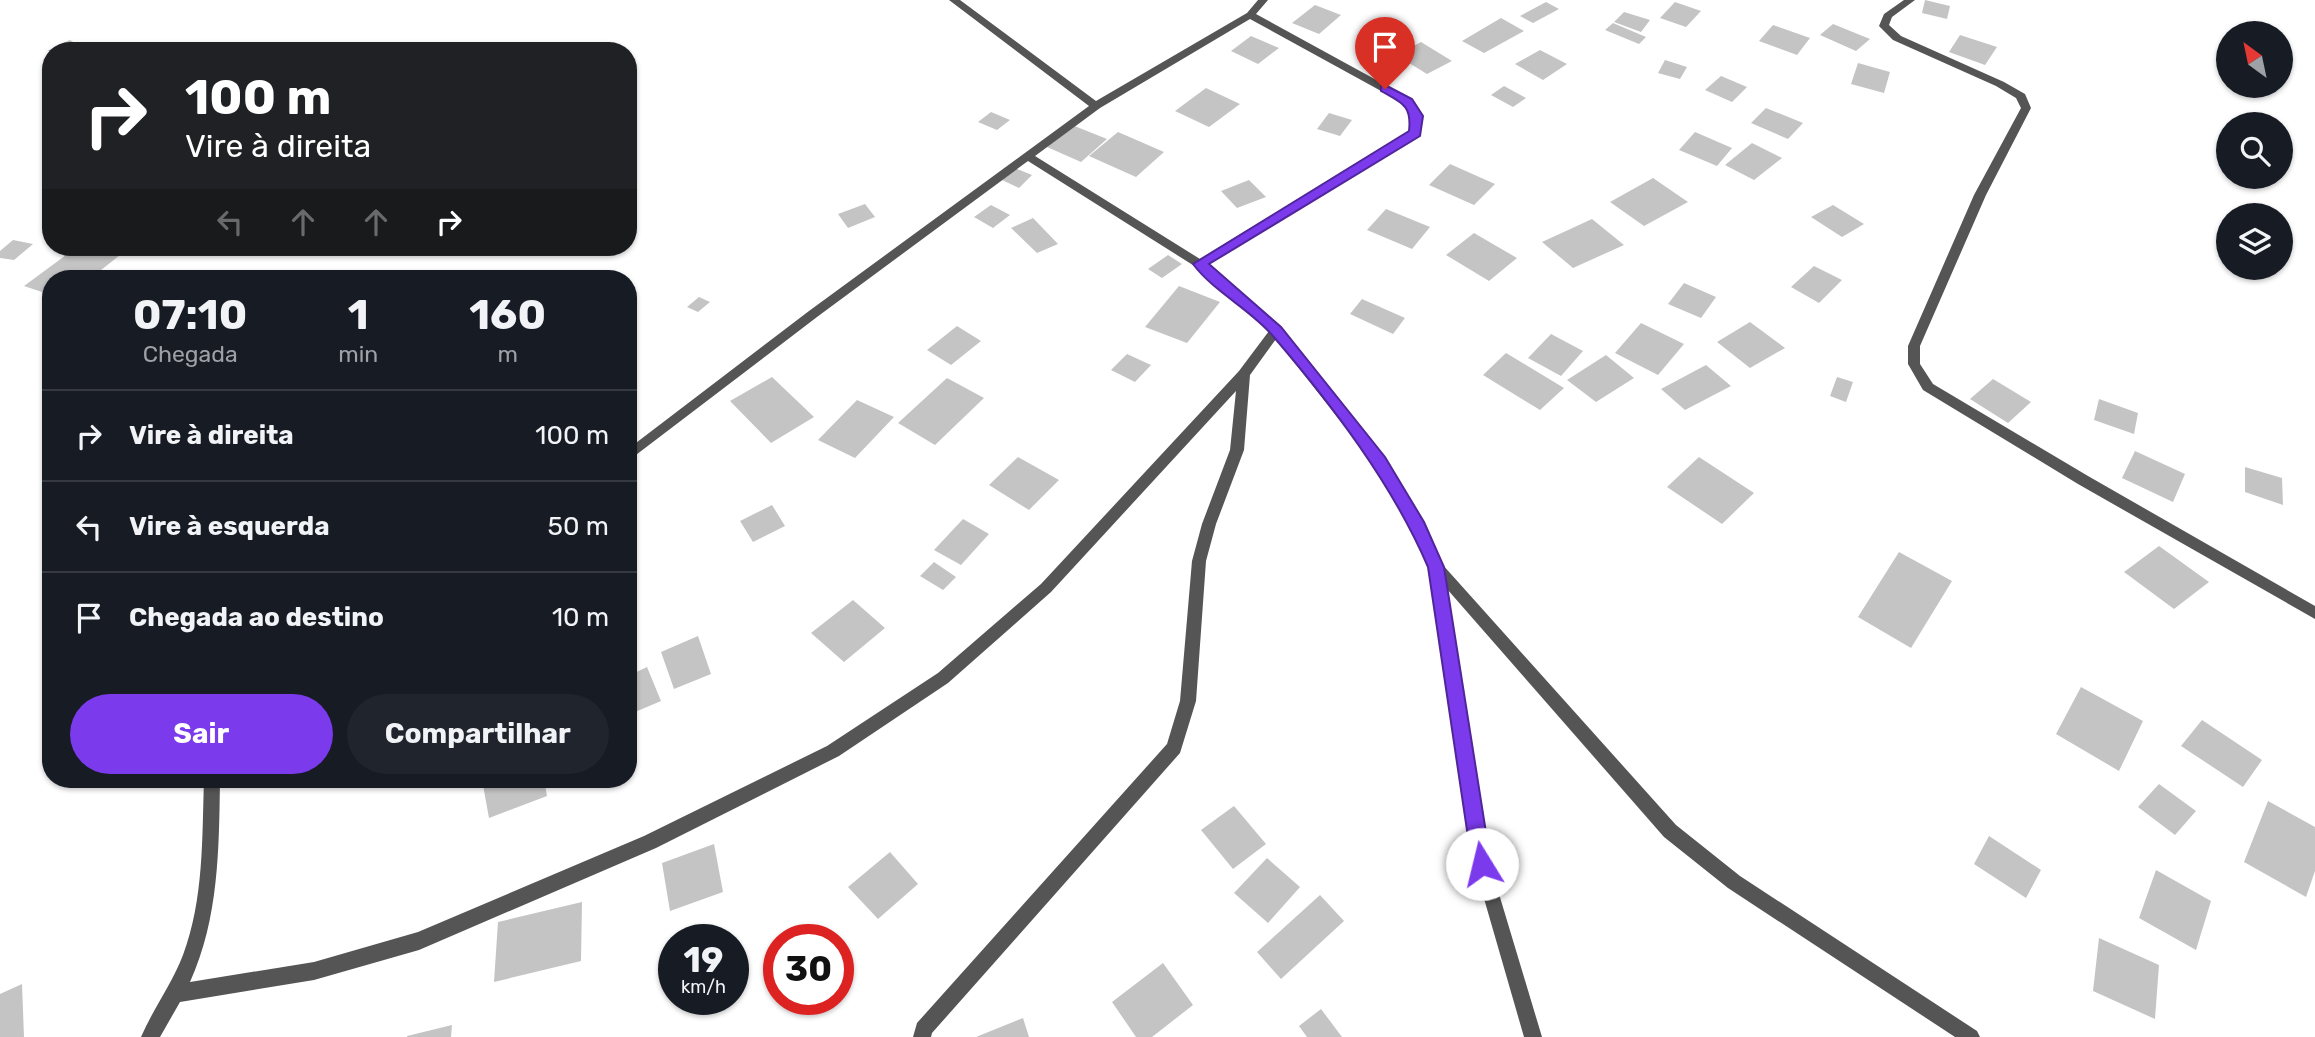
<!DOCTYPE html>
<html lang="pt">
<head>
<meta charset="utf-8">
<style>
	body { margin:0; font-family:Rubik,sans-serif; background:#20242c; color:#f1f3f6; height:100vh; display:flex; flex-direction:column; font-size:26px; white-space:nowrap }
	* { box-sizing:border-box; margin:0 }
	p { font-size:23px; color:#9ea1a6 }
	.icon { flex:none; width:38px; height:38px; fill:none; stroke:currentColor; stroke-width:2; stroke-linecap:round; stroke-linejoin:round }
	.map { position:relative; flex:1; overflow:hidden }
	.drawer { position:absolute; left:42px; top:270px; width:595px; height:518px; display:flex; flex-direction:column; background:#171b24; border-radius:28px; box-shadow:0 2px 5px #0004 }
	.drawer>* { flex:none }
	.hud { position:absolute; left:42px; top:42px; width:595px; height:214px; border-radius:28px; box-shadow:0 2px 5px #0004; background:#202124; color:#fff; overflow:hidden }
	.needle { width:46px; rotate:327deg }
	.controls { position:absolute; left:2216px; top:21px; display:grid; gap:14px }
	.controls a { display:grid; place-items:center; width:77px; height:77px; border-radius:50%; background:#171b24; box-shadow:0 2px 5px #0004; font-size:35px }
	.speed { position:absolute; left:658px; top:924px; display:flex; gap:14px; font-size:35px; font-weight:700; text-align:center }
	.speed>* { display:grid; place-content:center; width:91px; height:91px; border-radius:50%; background:#171b24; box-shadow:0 2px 5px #0004; line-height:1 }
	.speed small { font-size:18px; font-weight:400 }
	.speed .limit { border:10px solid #d22; background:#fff; color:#111 }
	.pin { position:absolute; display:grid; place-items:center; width:60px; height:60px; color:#fff; margin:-72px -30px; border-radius:50% 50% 50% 0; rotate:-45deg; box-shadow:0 0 7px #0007 }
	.pin .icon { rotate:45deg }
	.me { position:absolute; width:77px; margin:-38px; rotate:351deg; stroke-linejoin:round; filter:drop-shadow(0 0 5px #0008) }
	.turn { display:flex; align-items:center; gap:24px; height:147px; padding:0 28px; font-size:32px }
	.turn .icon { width:91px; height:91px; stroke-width:2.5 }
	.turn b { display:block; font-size:49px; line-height:60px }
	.lanes { display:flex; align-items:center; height:66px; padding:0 28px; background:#0003; justify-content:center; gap:35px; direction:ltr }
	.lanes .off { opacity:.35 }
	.eta { display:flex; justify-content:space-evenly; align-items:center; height:119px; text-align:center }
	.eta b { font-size:42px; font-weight:700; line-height:49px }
	.cta { display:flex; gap:14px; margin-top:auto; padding:14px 28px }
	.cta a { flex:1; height:80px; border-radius:42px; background:#7c3aed; color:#fff; font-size:28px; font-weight:700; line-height:80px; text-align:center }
	.cta a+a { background:#20242c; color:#f1f3f6 }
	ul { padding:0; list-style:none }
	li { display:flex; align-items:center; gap:21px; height:91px; padding:0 28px; border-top:2px solid #363941 }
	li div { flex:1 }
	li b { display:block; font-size:26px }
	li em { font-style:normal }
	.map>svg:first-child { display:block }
</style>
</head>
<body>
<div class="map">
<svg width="2315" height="1037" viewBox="0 0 2315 1037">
	<rect width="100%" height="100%" fill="#fff"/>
	<path fill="#c4c4c4" d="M1925,0L1950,6L1947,19L1922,13Z
		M1546,2L1559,9L1533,23L1520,16Z
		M1675,2L1701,11L1686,27L1660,18Z
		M1315,5L1341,15L1319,34L1292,23Z
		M1624,12L1650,20L1641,32L1614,22Z
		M1501,18L1524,31L1484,53L1462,41Z
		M1613,23L1646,37L1639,44L1605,30Z
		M1833,24L1870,39L1856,51L1820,35Z
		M1773,25L1810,38L1797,55L1759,41Z
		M1960,35L1997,47L1985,65L1949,52Z
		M1251,36L1279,48L1258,64L1231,51Z
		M70,40L87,51H47Z
		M1421,42L1452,61L1427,74L1396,55Z
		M1540,50L1567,64L1543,80L1515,64Z
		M1665,60L1687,67L1680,79L1658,73Z
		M1858,63L1890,72L1884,93L1851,84Z
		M1721,76L1747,87L1732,102L1705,90Z
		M1504,86L1526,98L1513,107L1491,95Z
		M1206,88L1240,104L1209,127L1175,111Z
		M1766,108L1803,123L1788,139L1751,123Z
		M991,112L1010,120L997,130L978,122Z
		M1329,113L1352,120L1340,136L1317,129Z
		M1072,125L1107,139L1081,162L1047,147Z
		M1118,132L1164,152L1136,177L1089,156Z
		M1695,132L1732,148L1717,166L1679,150Z
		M1752,143L1782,158L1754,180L1725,165Z
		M1450,164L1495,184L1474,205L1429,185Z
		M1015,168L1032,175L1019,188L1002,180Z
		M1653,178L1688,202L1644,226L1610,202Z
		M1249,180L1266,197L1237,208L1221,191Z
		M865,204L875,217L848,228L838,214Z
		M991,205L1010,215L993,228L974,217Z
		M1833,205L1864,224L1842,237L1811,217Z
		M1386,209L1430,227L1412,249L1367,230Z
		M1033,218L1058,244L1037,253L1011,228Z
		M1592,219L1624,245L1573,268L1542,242Z
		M1474,233L1517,258L1489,281L1446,255Z
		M13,240L33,244L14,260L0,258V251Z
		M77,247H93L120,255L91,278H51V295L24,286Z
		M1168,255L1182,264L1162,278L1148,269Z
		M1814,266L1842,280L1819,303L1791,287Z
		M1684,283L1716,297L1701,318L1668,304Z
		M1179,286L1220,302L1187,343L1145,327Z
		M699,297L710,302L698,312L687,307Z
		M1362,299L1405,318L1393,334L1350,314Z
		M1750,322L1785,348L1750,368L1717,342Z
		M1641,323L1684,344L1658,375L1615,353Z
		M957,326L981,341L951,365L927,350Z
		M1551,334L1583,351L1561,376L1528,358Z
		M1506,353L1564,388L1540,410L1483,375Z
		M1127,354L1151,365L1135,382L1111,370Z
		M1606,355L1634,378L1596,402L1567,380Z
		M1706,365L1731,386L1685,410L1661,389Z
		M772,377L814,417L771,443L730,401Z
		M1837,377L1853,382L1846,402L1830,396Z
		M947,378L984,398L935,445L898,423Z
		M1993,379L2031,402L2008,423L1970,399Z
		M2099,399L2138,413L2134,434L2094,420Z
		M857,400L894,417L855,458L818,440Z
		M2135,451L2185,474L2173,502L2122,478Z
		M1018,457L1059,480L1029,510L989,485Z
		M1699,457L1754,493L1722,524L1667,487Z
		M2245,467L2282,478L2283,505L2245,492Z
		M772,505L785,526L753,542L740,521Z
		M963,519L989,534L961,565L934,550Z
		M2159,546L2209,582L2174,609L2124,572Z
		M1899,552L1952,581L1911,648L1858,617Z
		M934,562L956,577L943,590L920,576Z
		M853,600L885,628L844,662L811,633Z
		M698,636L711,674L674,689L661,652Z
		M647,667L661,701L628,715V676Z
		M2081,687L2143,721L2119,771L2056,734Z
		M2202,720L2262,760L2243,787L2181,746Z
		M500,779H544L547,796L489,818L483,785Z
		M2159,784L2196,811L2175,835L2138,807Z
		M2268,801L2315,827V871L2306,897L2244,862Z
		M1234,806L1266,844L1233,869L1201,830Z
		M1989,836L2041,870L2026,898L1974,864Z
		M714,844L723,892L670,911L662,863Z
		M890,852L918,884L878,919L848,887Z
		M1267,858L1300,887L1268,923L1234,893Z
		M2156,870L2211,901L2196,950L2139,918Z
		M1320,895L1344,921L1281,979L1257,952Z
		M582,902L581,961L494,982L498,922Z
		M2099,938L2159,965L2155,1019L2093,991Z
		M1163,963L1193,1005L1152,1037H1136L1112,1002Z
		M22,984L24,1037H0V994Z
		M1321,1009L1342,1037H1307L1299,1026Z
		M1023,1018L1029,1037H976Z
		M452,1025L451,1037H407V1036Z"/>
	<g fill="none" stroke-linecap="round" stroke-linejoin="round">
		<path fill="#555" fill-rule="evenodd" d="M949,0H960L1096,101L1247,13L1258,0H1268L1256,14L1411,99L1422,116L1419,135L1208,264L1280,327L1385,457L1423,523L1442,564L1676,825L1740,876L1977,1031L1980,1037H1955L1728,888L1664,837L1447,589L1490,864L1542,1037H1524L1474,864L1429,567L1412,529L1375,465L1276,339L1250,375L1244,450L1216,524L1206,561L1196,701L1180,753L932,1033L931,1037H913L917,1023L1167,744L1180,701L1192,561L1202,524L1230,450L1236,391L1051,592L948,683L839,756L656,848L419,950L314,980L180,1002L160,1037H141C153,1009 172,984 183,955C204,899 202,838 204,779H220C219,849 219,918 190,982L314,962L418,932L644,836L827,746L938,673L1041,584L1239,371L1269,331L1196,267L1028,161L817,317L628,461V449L809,311L1089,106ZM1250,19L1403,103L1412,116L1410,131L1200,259L1035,156L1100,108Z
			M1904,0H1915L1892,17L1889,25L1901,36L2004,82L2025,94L2031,108L1986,195L1920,346V364L1933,384L2088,476L2315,606V619L2078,484L1923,390L1908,364V346L1974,195L2021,108L2016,98L1996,86L1893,40L1879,26L1884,14Z"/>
	</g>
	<path fill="#7c3aed" stroke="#51269a" stroke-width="2" d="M1385,85L1412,99L1423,116L1420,136L1209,264L1281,327L1385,457L1424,522L1444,567L1491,864L1488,870L1482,873L1475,870L1472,864L1428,567C1392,483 1332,405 1273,336C1250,309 1214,292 1193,264L1409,131C1412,105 1402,103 1381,91V86Z"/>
</svg>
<div class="controls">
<a><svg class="needle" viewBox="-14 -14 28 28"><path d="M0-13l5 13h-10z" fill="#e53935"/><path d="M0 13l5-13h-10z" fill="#9ea1a6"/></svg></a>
<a><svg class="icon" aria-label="search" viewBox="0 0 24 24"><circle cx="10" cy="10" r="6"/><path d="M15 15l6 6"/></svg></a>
<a><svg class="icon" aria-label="layers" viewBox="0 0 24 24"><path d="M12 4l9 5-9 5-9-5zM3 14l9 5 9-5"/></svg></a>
</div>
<div class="speed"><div>19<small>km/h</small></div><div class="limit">30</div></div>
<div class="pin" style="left:1385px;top:89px;background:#d93025"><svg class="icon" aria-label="arrive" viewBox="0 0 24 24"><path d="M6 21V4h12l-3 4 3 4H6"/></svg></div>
<svg class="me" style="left:1482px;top:864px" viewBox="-20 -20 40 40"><circle r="19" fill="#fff"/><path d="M0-13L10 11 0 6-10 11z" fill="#7c3aed"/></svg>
<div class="hud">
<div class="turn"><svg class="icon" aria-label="right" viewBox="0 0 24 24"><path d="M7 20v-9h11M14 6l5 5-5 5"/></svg><div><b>100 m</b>Vire à direita</div></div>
<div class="lanes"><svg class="icon off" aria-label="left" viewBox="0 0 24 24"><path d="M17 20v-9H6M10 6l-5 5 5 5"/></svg><svg class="icon off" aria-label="ahead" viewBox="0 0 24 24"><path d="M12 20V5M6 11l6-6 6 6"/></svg><svg class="icon off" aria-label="ahead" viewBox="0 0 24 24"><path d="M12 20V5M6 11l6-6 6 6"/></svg><svg class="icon" aria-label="right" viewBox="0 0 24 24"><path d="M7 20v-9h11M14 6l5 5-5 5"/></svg></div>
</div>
<section class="drawer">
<div class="eta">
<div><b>07:10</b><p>Chegada</p></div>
<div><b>1</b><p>min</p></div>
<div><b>160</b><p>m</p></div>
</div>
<ul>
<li><svg class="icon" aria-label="right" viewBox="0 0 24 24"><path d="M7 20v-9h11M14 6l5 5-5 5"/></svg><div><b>Vire à direita</b></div><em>100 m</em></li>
<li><svg class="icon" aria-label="left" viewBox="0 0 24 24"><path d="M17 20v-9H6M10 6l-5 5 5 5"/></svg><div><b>Vire à esquerda</b></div><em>50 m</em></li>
<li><svg class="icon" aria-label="arrive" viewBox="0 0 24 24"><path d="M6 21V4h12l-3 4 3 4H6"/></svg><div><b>Chegada ao destino</b></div><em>10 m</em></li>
</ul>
<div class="cta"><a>Sair</a><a>Compartilhar</a></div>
</section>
</div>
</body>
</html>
